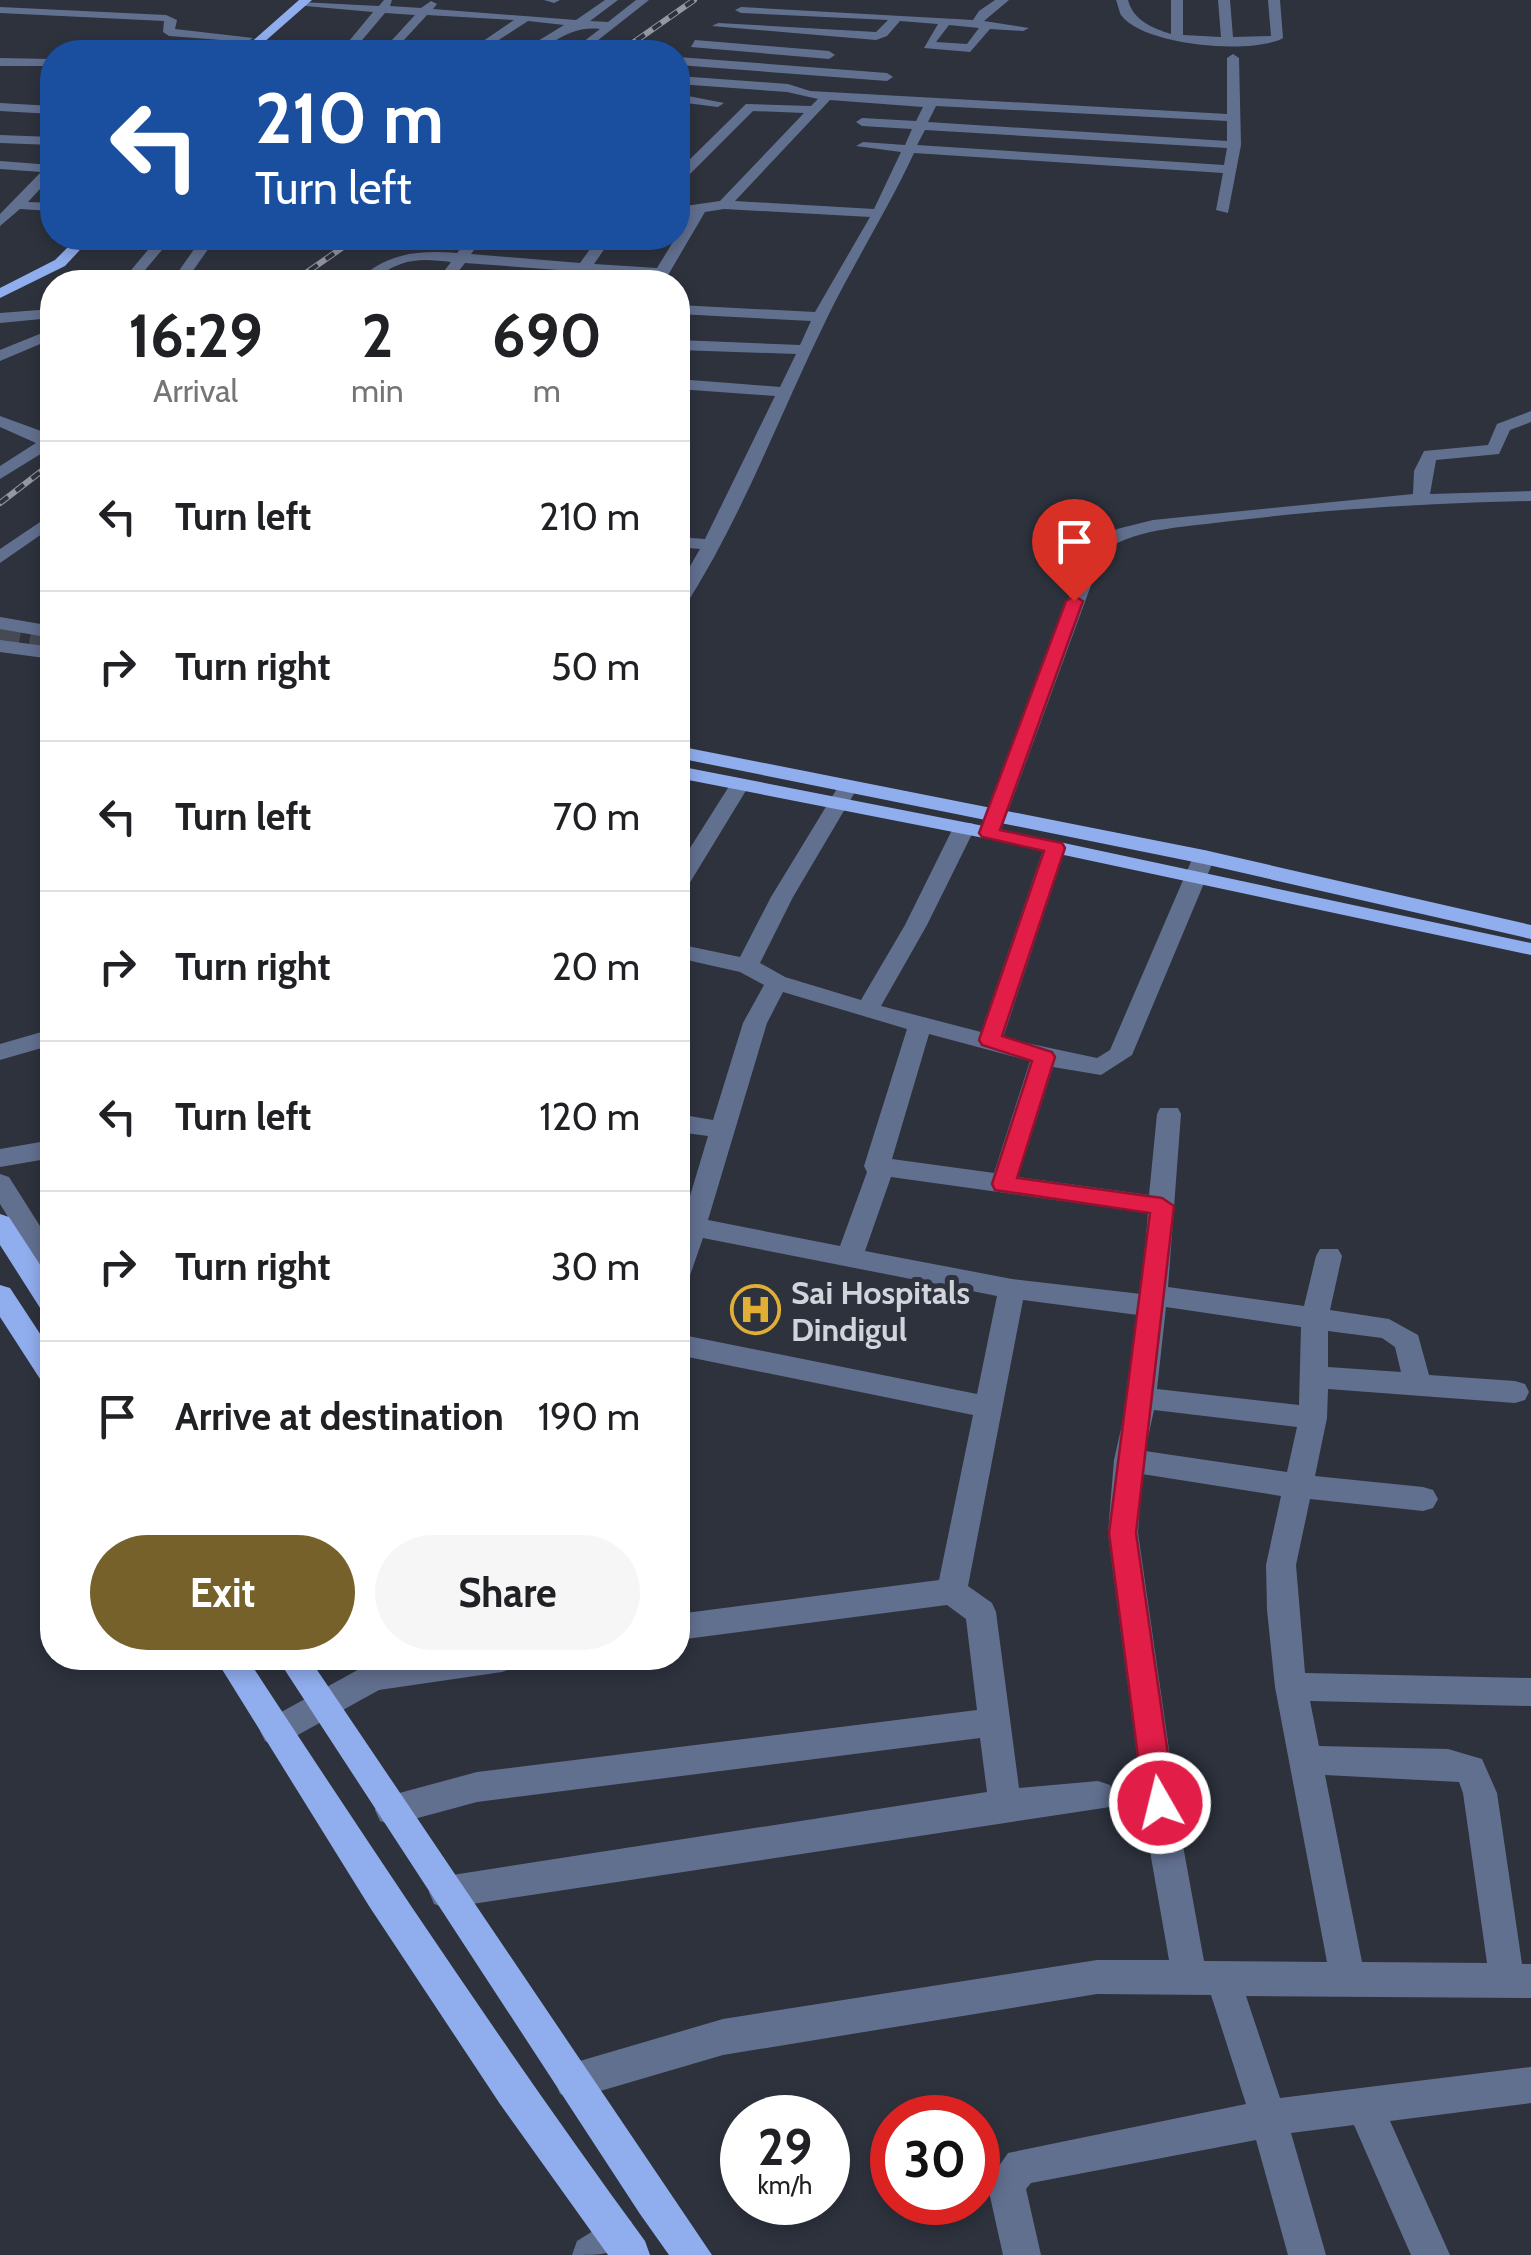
<!DOCTYPE html>
<html lang="en">
<head>
<meta charset="utf-8">
<style>
	body { margin:0; font-family:Cabin,sans-serif; background:#f6f6f6; color:#202124; height:100vh; display:flex; flex-direction:column; font-size:38px; white-space:nowrap }
	* { box-sizing:border-box; margin:0 }
	p { font-size:32px; color:#757577 }
	.icon { flex:none; width:55px; height:55px; fill:none; stroke:currentColor; stroke-width:2; stroke-linecap:round; stroke-linejoin:round }
	.map { position:relative; flex:1; overflow:hidden }
	.panel { position:absolute; left:40px; top:270px; width:650px; height:1400px; display:flex; flex-direction:column; background:#fff; border-radius:40px; box-shadow:0 5px 15px #0003 }
	.panel>* { flex:none }
	.top-card { position:absolute; left:40px; top:40px; width:650px; height:210px; border-radius:40px; box-shadow:0 5px 15px #0003; background:#1a4fa0; color:#fff; overflow:hidden }
	.speed { position:absolute; left:720px; top:2095px; display:flex; gap:20px; font-size:50px; font-weight:700; text-align:center }
	.speed>* { display:grid; place-content:center; width:130px; height:130px; border-radius:50%; background:#fff; box-shadow:0 5px 15px #0003; line-height:1 }
	.speed small { font-size:25px; font-weight:400 }
	.speed .limit { border:15px solid #d22; background:#fff; color:#111 }
	.pin { position:absolute; display:grid; place-items:center; width:85px; height:85px; color:#fff; margin:-102px -42px; border-radius:50% 50% 50% 0; rotate:-45deg; box-shadow:0 0 10px #0007 }
	.pin .icon { rotate:45deg }
	.me { position:absolute; width:110px; margin:-55px; rotate:352deg; stroke-linejoin:round; filter:drop-shadow(0 0 8px #0008) }
	.turn { display:flex; align-items:center; gap:35px; height:210px; padding:0 50px; font-size:45px }
	.turn .icon { width:130px; height:130px; stroke-width:2.5 }
	.turn b { display:block; font-size:70px; line-height:85px }
	.eta { display:flex; justify-content:space-evenly; align-items:center; height:170px; text-align:center }
	.eta b { font-size:60px; font-weight:700; line-height:70px }
	.primary-button { display:flex; gap:20px; margin-top:auto; padding:20px 50px }
	.primary-button a { flex:1; height:115px; border-radius:60px; background:#77612b; color:#fff; font-size:40px; font-weight:700; line-height:115px; text-align:center }
	.primary-button a+a { background:#f6f6f6; color:#202124 }
	ul { padding:0; list-style:none }
	li { display:flex; align-items:center; gap:30px; height:150px; padding:0 50px; border-top:2px solid #e0e0e0 }
	li div { flex:1 }
	li b { display:block; font-size:38px }
	li em { font-style:normal }
	.map>svg:first-child { display:block }
</style>
</head>
<body>
<div class="map">
<svg width="1531" height="2255" viewBox="0 0 1531 2255">
	<rect width="100%" height="100%" fill="#2d323d"/>
	<g fill="none" stroke-linecap="round" stroke-linejoin="round">
		<path stroke="#464a55" stroke-width="21" stroke-dasharray="21 10" stroke-linecap="butt" d="M0,630L52,640"/>
		<path fill="#627090" fill-rule="evenodd" d="M384,0H392L390,6L421,8L431,1L437,4L433,9L576,20L605,0H618L590,21L608,22L636,0H649L583,52H570L600,29C562,25 553,52 520,52L564,25L528,21L480,52H467L514,20L427,15L393,52H381L415,15L385,13L352,52H340L373,12L294,5L300,2L379,6Z
			M544,0H560L554,3Z
			M995,0H1009L984,21L1029,28L1023,31L990,29L970,52L924,48L938,24L900,21L887,36L876,40L712,26L718,23L876,32L888,20L741,13L735,10L741,7L973,20L979,11ZM949,25L979,28L967,44L936,42Z
			M1116,0H1128C1133,20 1152,28 1171,34V0H1183V35L1221,37L1218,0H1230L1233,37L1271,36L1268,0H1280L1283,38C1253,55 1143,46 1121,15C1120,14 1117,2 1116,0Z
			M0,7L166,15L177,20L175,29L253,38L247,42L169,36L163,32L164,21L0,13Z
			M695,40L829,51L835,55L829,59L691,47Z
			M1233,54L1239,58L1241,145L1228,213L1216,210L1223,173L914,153C888,209 855,261 828,316C780,413 743,516 685,606L678,607V587L700,549L678,547V537L705,539L775,396L678,389V379L780,387L796,354L678,350V340L800,345L811,321L678,314V305L815,312L870,217L724,209L705,212L664,282H650L652,277L465,263L450,282H436L451,262C434,260 417,258 401,264C382,270 377,283 356,282C386,253 417,250 457,253L469,238H483L471,254L580,263L598,238H612L594,264L657,268L690,214L678,215V207L720,201L804,113L753,111L683,181L678,182V171L746,104L811,106L818,99L787,92L678,84V76L788,84L810,91L1227,114V58ZM830,100L923,107L916,121L862,118L856,122L862,126L912,129L905,145L863,142L856,146L901,152L874,209L735,201ZM936,106L1227,121V141L928,122ZM925,130L1227,148L1224,165L917,145Z
			M678,57L887,73L893,77L887,81L678,65Z
			M0,58L52,59V66H0Z
			M678,94L724,103L718,107L678,102Z
			M0,103L52,106V114L0,111Z
			M0,135L52,137V145L0,143Z
			M0,161L52,165V176L28,202L52,203V211L20,209L0,226V214L41,172L0,169Z
			M158,238H172L135,282H121Z
			M202,238H216L185,282H171Z
			M52,309V318L0,323V313Z
			M52,329V339L0,361V350Z
			M1531,411V422L1510,430L1499,454L1436,460L1430,494L1531,491V501C1431,503 1330,509 1231,521C1188,527 1142,527 1104,550L1000,833L997,838H981L978,833L1090,543L1117,529L1153,520L1413,494L1414,471L1424,451L1488,445L1497,424Z
			M0,416L52,435V447L0,479V466L36,443L0,427Z
			M52,514V527L0,563V549Z
			M0,617L52,626V638L0,629Z
			M0,640L52,647V659L0,652Z
			M740,778L750,784L686,889L678,891V867L733,780Z
			M848,781L858,787L793,897L760,963L785,977L861,1000L905,925L953,828L956,823H972L975,828L927,925L881,1006L981,1032L1044,847L1047,842H1063L1066,847L1003,1038L1097,1058L1110,1050L1193,857L1204,850L1212,852L1215,857L1132,1055L1101,1075L1053,1067L1018,1177L1149,1195L1157,1114L1160,1108H1178L1181,1114L1168,1287L1304,1306L1316,1256L1320,1249H1338L1342,1256L1330,1310L1389,1319L1418,1335L1429,1375L1515,1381L1525,1384L1529,1392L1525,1400L1515,1403L1328,1389L1327,1418L1315,1476L1423,1487L1433,1490L1438,1499L1433,1508L1423,1511L1310,1499L1296,1565L1305,1673L1531,1678V1706L1310,1701L1319,1746L1448,1749L1482,1759L1497,1793L1522,1964H1531V1998L1246,1996L1280,2098L1531,2067V2103L1390,2121L1450,2255H1411L1354,2125L1291,2133L1326,2255H1288L1256,2140L1031,2183L1026,2189L1041,2255H1003L987,2183L1008,2153L1246,2104L1211,1995L1097,1994L723,2055L573,2099L560,2094L555,2081L560,2068L573,2063L723,2019L1097,1960H1169L1148,1840L1108,1533L1114,1460L1128,1398L1138,1315L1023,1300L968,1586L992,1603L996,1612L1019,1788L1098,1781L1110,1785L1115,1796L1110,1807L446,1908L434,1904L429,1892L434,1880L446,1876L987,1792L980,1738L477,1802L392,1825L380,1821L375,1810L380,1799L392,1795L477,1772L977,1710L966,1619L947,1605L678,1640V1614L939,1580L973,1415L678,1355V1334L977,1394L997,1296L703,1238L687,1284L678,1287V1215L684,1216L708,1136L678,1132V1114L713,1120L743,1023L764,985L740,972L678,958V944L740,957L771,897L838,787ZM783,992L907,1029L864,1166L867,1172L840,1246L708,1220L767,1023ZM929,1034L1030,1061L994,1173L892,1159ZM891,1177L1148,1213L1141,1294L1012,1279L865,1251ZM1166,1307L1301,1327L1299,1405L1157,1389ZM1328,1331L1382,1338L1395,1347L1401,1372L1328,1367ZM1154,1410L1297,1427L1287,1472L1145,1451ZM1142,1474L1281,1496L1266,1565L1267,1610L1275,1687L1327,1962L1204,1961L1182,1840L1138,1533ZM1325,1775L1459,1782L1463,1793L1487,1963L1362,1962Z
			M52,1029V1045L0,1060V1044Z
			M52,1140V1158L0,1167V1149Z
			M0,1174L9,1177L52,1245V1276L43,1273L0,1204Z
			M412,1658H518L513,1668L502,1672L379,1690L287,1741L276,1746L265,1741L260,1731L265,1721L363,1667Z
			M617,2216L631,2221L636,2235C624,2255 599,2255 572,2255L577,2241Z"/>
		<path fill="#90aded" fill-rule="evenodd" d="M299,0H312L253,52H240Z
			M77,238H91L65,266L0,298V288L55,260Z
			M678,746L1204,850L1531,925V939L1204,864L678,758Z
			M678,766L989,827L1526,942L1531,943V955L989,839L678,778Z
			M0,1214L9,1217L52,1283V1314L42,1311L0,1245Z
			M0,1285L10,1288L52,1352V1385L42,1382L0,1317Z
			M215,1658H247C376,1855 506,2051 645,2241L650,2255H608L500,2104L369,1906Z
			M277,1658H309L712,2255H669L640,2214Z"/>
		<defs>
			<path id="rail" d="M620,52L694,0
				M293,282L356,238
				M0,503L52,463"/>
		</defs>
		<use href="#rail" stroke="#9598a1" stroke-width="6"/>
		<use href="#rail" stroke="#2d323d" stroke-width="4" stroke-dasharray="10" stroke-linecap="butt"/>
	</g>
	<path fill="#e11d48" stroke="#92132f" stroke-width="2.5" d="M1074,596L1083,601L1000,830L1062,843L1065,848L1002,1036L1052,1052L1055,1057L1017,1178L1162,1198L1174,1206L1136,1533L1175,1803L1170,1813L1160,1817L1149,1813L1144,1803L1109,1533L1150,1213L995,1190L992,1184L1032,1061L982,1045L979,1040L1044,851L982,837L979,833L1066,601Z"/>
	<defs>
		<symbol id="hospital-ring" viewBox="-11 -11 22 22"><circle r="9.5" fill="#2d323d" stroke="#e1af34" stroke-width="1.5"/><path d="M-5-5h3v3.5h4V-5h3V5h-3V1.5h-4V5h-3Z" fill="#e1af34"/></symbol>
	</defs>
	<g fill-rule="evenodd">
		<use href="#hospital-ring" x="728" y="1282" width="55" height="55"/>
	</g>
	<g text-anchor="middle" dominant-baseline="central" stroke-width="10" stroke-linejoin="round" paint-order="stroke">
		<g font-size="32" font-weight="bold" fill="#d1d4db" stroke="#2d323d" text-anchor="start">
			<text x="791" y="1292">Sai Hospitals<tspan x="791" dy="37">Dindigul</tspan></text>
		</g>
	</g>
</svg>
<div class="speed"><div>29<small>km/h</small></div><div class="limit">30</div></div>
<div class="pin" style="left:1074px;top:601px;background:#d93025"><svg class="icon" aria-label="arrive" viewBox="0 0 24 24"><path d="M6 21V4h12l-3 4 3 4H6"/></svg></div>
<svg class="me" style="left:1160px;top:1803px" viewBox="-20 -20 40 40"><circle r="17" fill="#e11d48" stroke="#fff" stroke-width="3"/><path d="M0-11L8 9 0 5-8 9z" fill="#fff"/></svg>
<div class="top-card">
<div class="turn"><svg class="icon" aria-label="left" viewBox="0 0 24 24"><path d="M17 20v-9H6M10 6l-5 5 5 5"/></svg><div><b>210 m</b>Turn left</div></div>
</div>
<section class="panel">
<div class="eta">
<div><b>16:29</b><p>Arrival</p></div>
<div><b>2</b><p>min</p></div>
<div><b>690</b><p>m</p></div>
</div>
<ul>
<li><svg class="icon" aria-label="left" viewBox="0 0 24 24"><path d="M17 20v-9H6M10 6l-5 5 5 5"/></svg><div><b>Turn left</b></div><em>210 m</em></li>
<li><svg class="icon" aria-label="right" viewBox="0 0 24 24"><path d="M7 20v-9h11M14 6l5 5-5 5"/></svg><div><b>Turn right</b></div><em>50 m</em></li>
<li><svg class="icon" aria-label="left" viewBox="0 0 24 24"><path d="M17 20v-9H6M10 6l-5 5 5 5"/></svg><div><b>Turn left</b></div><em>70 m</em></li>
<li><svg class="icon" aria-label="right" viewBox="0 0 24 24"><path d="M7 20v-9h11M14 6l5 5-5 5"/></svg><div><b>Turn right</b></div><em>20 m</em></li>
<li><svg class="icon" aria-label="left" viewBox="0 0 24 24"><path d="M17 20v-9H6M10 6l-5 5 5 5"/></svg><div><b>Turn left</b></div><em>120 m</em></li>
<li><svg class="icon" aria-label="right" viewBox="0 0 24 24"><path d="M7 20v-9h11M14 6l5 5-5 5"/></svg><div><b>Turn right</b></div><em>30 m</em></li>
<li><svg class="icon" aria-label="arrive" viewBox="0 0 24 24"><path d="M6 21V4h12l-3 4 3 4H6"/></svg><div><b>Arrive at destination</b></div><em>190 m</em></li>
</ul>
<div class="primary-button"><a>Exit</a><a>Share</a></div>
</section>
</div>
</body>
</html>
